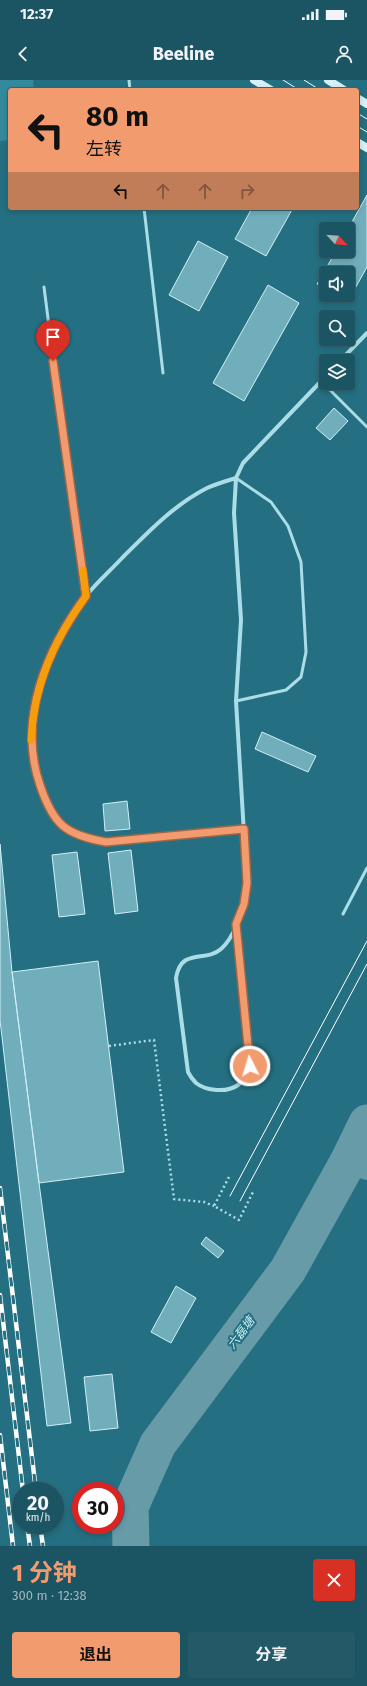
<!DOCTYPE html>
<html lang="zh">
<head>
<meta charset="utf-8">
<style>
	body { margin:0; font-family:"Fira Sans","Noto Sans SC",sans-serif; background:#245a68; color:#f1f3f6; height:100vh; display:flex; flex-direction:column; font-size:15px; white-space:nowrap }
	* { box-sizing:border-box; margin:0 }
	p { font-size:13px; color:#a0b7be }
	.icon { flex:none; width:22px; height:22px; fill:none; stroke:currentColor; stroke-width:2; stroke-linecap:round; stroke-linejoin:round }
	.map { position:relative; height:1466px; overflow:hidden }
	.side { display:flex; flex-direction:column; background:#1b5462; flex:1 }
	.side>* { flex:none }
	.hud { position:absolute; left:8px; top:8px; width:351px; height:122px; border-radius:4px; box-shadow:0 2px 6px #0003,0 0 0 1px #396a77; background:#f29b6f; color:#111; overflow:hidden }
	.needle { width:26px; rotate:116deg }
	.fabs { position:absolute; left:319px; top:142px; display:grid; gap:8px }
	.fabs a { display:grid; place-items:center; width:36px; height:36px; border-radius:4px; background:#1b5462; box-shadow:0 2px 6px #0003,0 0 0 1px #396a77; font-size:20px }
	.speed { position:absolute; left:12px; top:1402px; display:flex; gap:8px; font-size:20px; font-weight:700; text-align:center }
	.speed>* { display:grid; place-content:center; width:52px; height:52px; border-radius:50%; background:#1b5462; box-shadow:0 2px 6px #0003,0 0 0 1px #396a77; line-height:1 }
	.speed small { font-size:10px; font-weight:400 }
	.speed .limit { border:6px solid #d22; background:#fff; color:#111 }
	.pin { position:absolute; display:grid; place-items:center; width:34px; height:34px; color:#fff; margin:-41px -17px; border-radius:50% 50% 50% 0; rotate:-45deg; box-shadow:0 0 4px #0007 }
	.pin .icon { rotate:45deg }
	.me { position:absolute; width:44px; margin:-22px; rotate:355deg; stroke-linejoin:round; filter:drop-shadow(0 0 3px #0008) }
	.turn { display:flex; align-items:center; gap:14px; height:84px; padding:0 12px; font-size:18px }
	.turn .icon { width:52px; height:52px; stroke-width:2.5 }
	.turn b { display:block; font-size:28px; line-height:34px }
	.lanes { display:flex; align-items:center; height:38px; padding:0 12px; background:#0003; justify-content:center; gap:20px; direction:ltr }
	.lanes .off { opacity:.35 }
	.round { display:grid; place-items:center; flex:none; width:42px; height:42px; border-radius:4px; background:#245a68 }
	.head { display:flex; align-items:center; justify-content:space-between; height:68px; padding:0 12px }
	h1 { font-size:24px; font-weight:700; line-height:30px; color:#f29b6f }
	.primary-button { display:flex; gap:8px; margin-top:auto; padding:8px 12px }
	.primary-button a { flex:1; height:46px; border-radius:4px; background:#f29b6f; color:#111; font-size:16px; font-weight:700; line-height:46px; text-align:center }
	.primary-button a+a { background:#245a68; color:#f1f3f6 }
	.status { display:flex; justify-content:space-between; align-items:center; height:28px; padding:0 20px; background:#1b5462; direction:ltr }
	.status svg { height:11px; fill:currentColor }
	header { display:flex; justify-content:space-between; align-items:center; height:52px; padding:0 12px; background:#1b5462; font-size:18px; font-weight:700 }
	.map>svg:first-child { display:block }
</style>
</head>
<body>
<div class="status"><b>12:37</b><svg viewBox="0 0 49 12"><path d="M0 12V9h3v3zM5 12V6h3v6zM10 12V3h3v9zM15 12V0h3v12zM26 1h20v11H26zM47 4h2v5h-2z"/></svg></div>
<header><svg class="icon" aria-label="back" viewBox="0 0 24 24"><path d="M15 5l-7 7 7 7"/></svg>Beeline<svg class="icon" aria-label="person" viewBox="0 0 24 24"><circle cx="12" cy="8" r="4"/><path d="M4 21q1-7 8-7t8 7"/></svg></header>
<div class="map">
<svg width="367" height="1466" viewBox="0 0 367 1466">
	<rect width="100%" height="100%" fill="#247082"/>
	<path fill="#348a9d" d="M0,0H33L34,10H10V60L0,61Z"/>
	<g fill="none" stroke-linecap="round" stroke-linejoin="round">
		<path stroke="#689ba8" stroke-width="22" d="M348,1082L367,1089"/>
		<path stroke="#689ba8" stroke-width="37" d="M131,1466L130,1427L158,1364L288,1190L348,1082L367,1043"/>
	</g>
	<path fill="#71aebc" stroke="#cfeff6" d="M367,115V187L348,221L338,215H348V193H326V208L317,204L336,171H348V149Z
		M252,128H293L266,176L235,159Z
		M198,161L228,177L199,231L169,215Z
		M268,205L299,223L244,321L213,303Z
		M334,328L348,341L330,360L316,348Z
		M262,652L316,676L308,692L255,669Z
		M127,721L130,749L105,751L103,724Z
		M0,764L12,892L39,1103L71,1343L47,1346L0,940Z
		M131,770L138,831L115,834L108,773Z
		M77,772L85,834L59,837L52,775Z
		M98,881L124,1092L39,1103L12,892Z
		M206,1157L224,1171L218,1178L201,1164Z
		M176,1206L196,1218L171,1263L151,1252Z
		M112,1294L118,1348L90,1351L84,1297Z"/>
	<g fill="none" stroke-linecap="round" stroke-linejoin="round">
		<path stroke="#abdde7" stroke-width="2.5" stroke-dasharray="2 3" stroke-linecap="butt" d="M109,966L154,960L174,1119L204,1122L214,1126
			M229,1097L214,1126L239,1140L254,1110"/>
		<path stroke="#abdde7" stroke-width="3" d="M129,0L130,10
			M144,128L163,293
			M44,207L59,325L86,516
			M321,301L367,347
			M236,398L271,422L288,446L301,482L306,572L301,597L286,610L236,621
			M343,834L367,788"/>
		<path stroke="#abdde7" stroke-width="4" d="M340,281L367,253
			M236,398C226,401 216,404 207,408C174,425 149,451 123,477C111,490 97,502 86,516C45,567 18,642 40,706C53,744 66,755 106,762L244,749
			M236,844L250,986C247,994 245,1000 238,1005C227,1013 206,1011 196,1003C193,1000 190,996 188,992L176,898C181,867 205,883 221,869C238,854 244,823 247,803L236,621L241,540L234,433L236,398L243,383L326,296"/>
		<path stroke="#d5f0f6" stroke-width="8" d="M254,0L271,10
			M328,0L344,10
			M357,18L367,24
			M357,62L367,68"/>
		<path stroke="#fff" stroke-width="1" d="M283,0L299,10
			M304,0L320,10
			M357,33L367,39
			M357,46L367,52
			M230,1116L367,861
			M240,1121L367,884"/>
		<defs>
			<path id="rail" d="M0,1108L36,1411
				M0,1215L23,1411
				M0,1355L13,1466
				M27,1445L30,1466
				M40,1445L43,1466"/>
		</defs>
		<use href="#rail" stroke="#fff" stroke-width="4.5"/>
		<use href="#rail" stroke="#247082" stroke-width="3" stroke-dasharray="9" stroke-linecap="butt"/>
	</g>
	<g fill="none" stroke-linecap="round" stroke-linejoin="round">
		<defs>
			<path id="route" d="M53,281L86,516C47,569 17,639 40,705C53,744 65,755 106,762L244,749L247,803L244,824L236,844L250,986"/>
		</defs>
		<use href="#route" stroke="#9d6548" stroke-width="10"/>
		<use href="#route" stroke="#f29b6f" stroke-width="7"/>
		<path stroke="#f59e0b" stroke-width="7" d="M31,660C34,605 54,560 86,516L83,490"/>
	</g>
	<g text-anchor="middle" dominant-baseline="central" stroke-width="4" stroke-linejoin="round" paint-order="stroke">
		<g font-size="12" font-style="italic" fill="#c9ecf3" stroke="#247082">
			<text transform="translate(241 1253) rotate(-53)">六磊塘</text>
		</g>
	</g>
</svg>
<div class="fabs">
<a><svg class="needle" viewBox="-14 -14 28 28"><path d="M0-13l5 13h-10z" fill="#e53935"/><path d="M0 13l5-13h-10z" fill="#a0b7be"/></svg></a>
<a><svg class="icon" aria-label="sound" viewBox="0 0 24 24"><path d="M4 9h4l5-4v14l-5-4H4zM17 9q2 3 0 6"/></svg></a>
<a><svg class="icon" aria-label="search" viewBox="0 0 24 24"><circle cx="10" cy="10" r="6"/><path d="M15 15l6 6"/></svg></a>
<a><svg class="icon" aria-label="layers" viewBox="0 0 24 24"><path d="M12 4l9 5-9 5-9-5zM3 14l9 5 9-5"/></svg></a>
</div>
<div class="speed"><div>20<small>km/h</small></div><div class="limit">30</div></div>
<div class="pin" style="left:53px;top:281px;background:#d93025"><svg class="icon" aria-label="arrive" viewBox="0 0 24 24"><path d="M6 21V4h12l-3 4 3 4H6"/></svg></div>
<svg class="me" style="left:250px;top:986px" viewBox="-20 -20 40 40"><circle r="17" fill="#f29b6f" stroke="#fff" stroke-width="3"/><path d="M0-11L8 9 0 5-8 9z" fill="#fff"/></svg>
<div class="hud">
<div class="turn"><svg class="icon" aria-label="left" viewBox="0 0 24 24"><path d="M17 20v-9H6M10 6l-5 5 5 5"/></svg><div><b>80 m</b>左转</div></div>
<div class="lanes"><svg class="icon" aria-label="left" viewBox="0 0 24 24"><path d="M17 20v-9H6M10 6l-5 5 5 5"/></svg><svg class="icon off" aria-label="ahead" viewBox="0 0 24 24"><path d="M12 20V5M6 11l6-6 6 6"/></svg><svg class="icon off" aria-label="ahead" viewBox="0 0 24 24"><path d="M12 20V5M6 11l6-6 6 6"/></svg><svg class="icon off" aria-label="right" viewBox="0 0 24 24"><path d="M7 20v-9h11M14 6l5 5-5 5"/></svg></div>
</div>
</div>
<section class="side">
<div class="head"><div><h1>1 分钟</h1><p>300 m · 12:38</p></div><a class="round" style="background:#d93025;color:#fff"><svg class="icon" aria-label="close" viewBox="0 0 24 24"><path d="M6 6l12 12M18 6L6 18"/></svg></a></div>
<div class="primary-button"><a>退出</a><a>分享</a></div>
</section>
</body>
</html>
